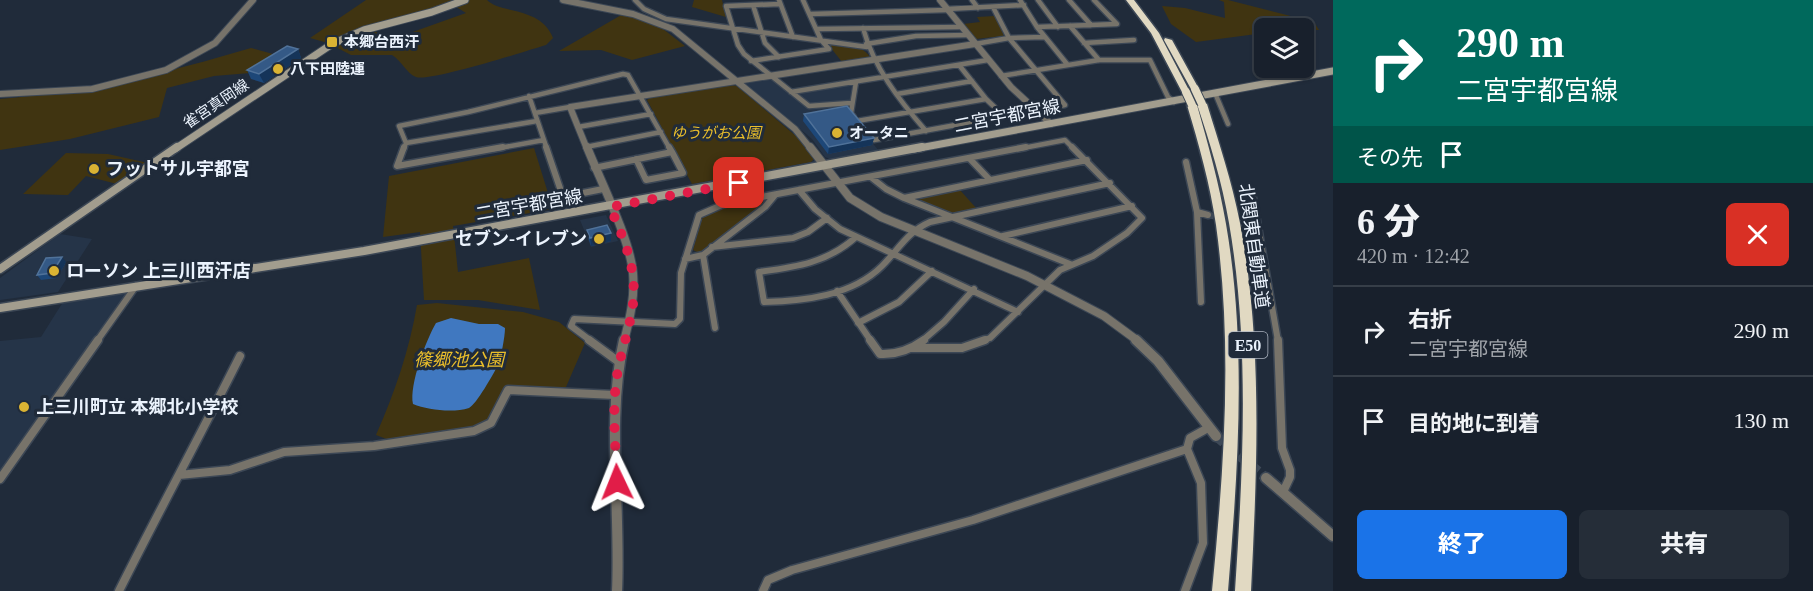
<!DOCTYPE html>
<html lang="ja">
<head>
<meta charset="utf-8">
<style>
	body { margin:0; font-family:"Times New Roman","Noto Sans JP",serif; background:#252d38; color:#f1f3f6; height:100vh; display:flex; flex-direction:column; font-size:22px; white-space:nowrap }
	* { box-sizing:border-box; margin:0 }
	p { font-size:20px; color:#9fa3a9 }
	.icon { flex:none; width:33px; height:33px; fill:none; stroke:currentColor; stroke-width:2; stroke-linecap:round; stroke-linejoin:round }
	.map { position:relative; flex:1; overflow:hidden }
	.details { display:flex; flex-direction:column; background:#18202c; width:480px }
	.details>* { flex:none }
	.guide { background:#00695c; color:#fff; overflow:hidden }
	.buttons { position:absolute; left:1254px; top:18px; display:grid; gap:12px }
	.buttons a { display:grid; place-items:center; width:60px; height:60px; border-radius:9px; background:#18202c; box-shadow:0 2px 4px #0004,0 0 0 2px #363e48; font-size:30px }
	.pin { position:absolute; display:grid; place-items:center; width:51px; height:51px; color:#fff; margin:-26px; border-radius:12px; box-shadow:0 3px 9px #0006 }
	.me { position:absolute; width:66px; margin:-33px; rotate:358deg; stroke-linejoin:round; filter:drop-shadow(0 0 4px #0008) }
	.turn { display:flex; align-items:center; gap:21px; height:126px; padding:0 24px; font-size:27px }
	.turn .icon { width:78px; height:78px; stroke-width:2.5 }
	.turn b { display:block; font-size:42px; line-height:51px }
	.then { display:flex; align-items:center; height:57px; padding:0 24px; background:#0003; gap:12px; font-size:22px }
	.round { display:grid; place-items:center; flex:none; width:63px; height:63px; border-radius:9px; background:#252d38 }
	.summary { display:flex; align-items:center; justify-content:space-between; height:102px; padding:0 24px }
	h1 { font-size:36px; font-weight:800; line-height:45px }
	.primary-button { display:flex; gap:12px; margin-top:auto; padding:12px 24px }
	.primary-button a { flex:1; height:69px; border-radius:9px; background:#1a73e8; color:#fff; font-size:24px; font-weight:800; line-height:69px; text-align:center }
	.primary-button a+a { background:#252d38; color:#f1f3f6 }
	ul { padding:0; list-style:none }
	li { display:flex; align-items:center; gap:18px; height:90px; padding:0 24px; border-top:2px solid #363e48 }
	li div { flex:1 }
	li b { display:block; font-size:22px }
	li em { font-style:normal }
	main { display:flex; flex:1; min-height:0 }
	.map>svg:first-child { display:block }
</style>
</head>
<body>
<main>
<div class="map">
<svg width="1333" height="591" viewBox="0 0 1333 591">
	<rect width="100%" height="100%" fill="#202b3a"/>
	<path fill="#253448" d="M770,79L789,94L852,85L848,113L879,151L830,159L825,157L812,139L798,127L746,85L747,81Z
		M606,215L618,241L591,247L580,220Z
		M60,234L92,239L58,292L0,300V278Z
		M130,291L0,472V341L41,337L63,302Z"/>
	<path fill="#403411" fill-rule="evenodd" d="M366,0H487C500,14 541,6 553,38L546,45C526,51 430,82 416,77C406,73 402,61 392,55H351L328,43L310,38ZM450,3L466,13L393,39L374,31Z
		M694,0H722L726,17L692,7Z
		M1219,0H1228L1314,22L1319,30L1264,28V33L1196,42L1171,24L1162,6L1185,8L1225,18L1224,2Z
		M623,14L654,22L685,46L632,60L601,50L559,51Z
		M995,16L1004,35L1003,36L976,39L963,24L980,22L977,17Z
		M827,43C842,45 861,43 870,57L842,62Z
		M251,48L273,54L289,64L276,71L214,76L167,88L159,117L70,139L0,150V99C88,92 167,73 251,48Z
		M731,85L737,86L797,137L814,159L811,162L692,184L647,100L651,97Z
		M534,148L553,209L453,226L458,272L529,258L540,310L478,300H424L420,232L383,237L389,176Z
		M66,153L108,154L148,163L117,184L86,176L68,195L23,194Z
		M959,189L977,209L949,213L920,201L919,197Z
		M761,200L765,203L699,253L693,250L702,218L707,212Z
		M437,303L523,312L559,322L585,343L566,387H504L488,421L472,428L389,440L376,435C395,392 409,351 417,305Z"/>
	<path fill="#4078c0" d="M451,318L479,324H498L505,328C505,337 501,357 498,365C494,373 476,405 469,408C453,413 428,410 413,404C409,385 426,340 436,323Z"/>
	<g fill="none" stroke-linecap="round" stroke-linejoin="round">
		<path stroke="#3e4957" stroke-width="6" stroke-dasharray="6 3" stroke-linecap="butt" d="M1208,215L1249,225"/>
		<path stroke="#3e4957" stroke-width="10" stroke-dasharray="10 5" stroke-linecap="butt" d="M1216,436L1266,478"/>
		<defs>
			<path id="minor-far2" d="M635,0L644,9L666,19L867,47
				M779,0L793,37
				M972,0L978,8
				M1020,0L1037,27L1067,64
				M1038,0L1058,27
				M1069,0L1091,25
				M780,4L726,6L738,45L744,54L809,106L851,103
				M753,5L765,43L779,57
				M947,9L1024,5
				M810,14L947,10
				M1070,26L1099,60
				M1037,27L1117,24L1094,0
				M863,28C874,68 899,100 926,131
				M816,29L961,27
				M1084,43L1134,40
				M866,44L916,36L968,35
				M975,44L1009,38L1044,37
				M751,61L829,49L821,40L803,0
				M959,65L986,99L1004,116
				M1001,76L1099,60H1150L1168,97L1174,102
				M791,92L988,60
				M1215,93L1228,124
				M897,94L972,81
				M529,96L547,149
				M535,113L570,107
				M854,117L851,113L856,82
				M857,121L986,99
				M578,127L651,114
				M869,135L874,140L1065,105L1009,38L993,7
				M406,143L537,121
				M586,147L661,132
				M404,149L406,143L399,126L468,112L623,74L628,75L670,149
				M494,149L544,140
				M1018,149L1065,140L1074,149"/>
			<path id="minor-far1" d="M404,147L397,166L503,147
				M546,147L563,197L603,189
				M636,159L646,180L683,173L672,152
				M970,159L990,180
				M1186,162L1197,212L1201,302
				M594,168L672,152L669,147
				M872,178L886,189L904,198L1070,264
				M799,190L815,209L840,229L1018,312
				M1252,192L1278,341
				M904,198L1087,160
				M1197,212L1208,215
				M1249,225L1258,227
				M1003,236L1132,206
				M856,237C827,263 796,267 759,272L764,302C804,301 852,296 882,266C899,249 907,232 930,222L1110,183
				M712,247L793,238L808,232L827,218
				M703,255L715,328
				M685,259L703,255L765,207L775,195
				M837,291L871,341
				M858,323L899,302L932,271
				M97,341L136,286
				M591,341L571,326L574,319L675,324L680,319L681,273L699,215L724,204L1026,147
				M922,341L944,322L974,289
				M981,341L990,338L1060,270L1093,256L1127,233L1142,218L1072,147"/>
			<path id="minor" d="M589,340L619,362
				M870,340L880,354C897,355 910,350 924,340
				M1278,340L1282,448L1290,470V477L1283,492
				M912,348H962L985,340
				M179,475L230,470L284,452L374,446L474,431L491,423L508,390L615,395
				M0,479L98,340
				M119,591C159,511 200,436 240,356
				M763,591L768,580L792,570L973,520L1187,449
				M1185,591L1203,543L1201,483L1187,449L1190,438L1208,428"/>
			<path id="tertiary-far2" d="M563,0L633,14L673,29L795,129L811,149
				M940,0L1011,87L1051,124
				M0,94L92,89L166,70L215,43L253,0
				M587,149L570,107L975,44"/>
			<path id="tertiary-far1" d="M587,147C600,180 630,239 633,273C635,297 630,318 624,341
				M810,147L850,198L881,217L1027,276L1104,316L1138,341"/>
			<path id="tertiary" d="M1136,340L1158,361L1216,436
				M1266,478L1333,536
				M617,591C621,510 606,418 624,340"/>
			<path id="secondary-far1" d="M175,149L332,44L364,30L432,12L465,0
				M914,149L1333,71"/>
			<path id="secondary" d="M0,269L177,147
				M0,308L364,251L922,147"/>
			<path id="motorway" d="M1126,0H1134L1159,33L1190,92L1189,94H1183L1182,92L1151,33Z
				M1165,38L1172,40L1199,89L1198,91H1192L1191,89L1164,40Z
				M1202,101L1207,104C1219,143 1232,182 1240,223C1263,344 1257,469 1251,591H1235C1243,469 1250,344 1229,223C1222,182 1210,143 1197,104Z
				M1192,102L1197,105C1208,144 1219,183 1226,224C1247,345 1238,469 1228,591H1212C1224,469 1233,347 1216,225C1210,184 1199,145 1187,105Z"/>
		</defs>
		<use href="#minor-far2" stroke="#3c4755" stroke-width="7"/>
		<use href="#minor-far1" stroke="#3c4755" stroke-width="9"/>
		<use href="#minor" stroke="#3c4755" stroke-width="11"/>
		<use href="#tertiary-far2" stroke="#3c4755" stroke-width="8"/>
		<use href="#tertiary-far1" stroke="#3c4755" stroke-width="10"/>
		<use href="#tertiary" stroke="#3c4755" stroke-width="13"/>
		<use href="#secondary-far1" stroke="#3c4755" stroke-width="9"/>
		<use href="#secondary" stroke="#3c4755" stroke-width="11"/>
		<use href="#motorway" stroke="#3c4755" stroke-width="3"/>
		<use href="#minor-far2" stroke="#77736a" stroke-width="4.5"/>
		<use href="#minor-far1" stroke="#77736a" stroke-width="6"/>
		<use href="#minor" stroke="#77736a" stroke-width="8"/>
		<use href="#tertiary-far2" stroke="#77736a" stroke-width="6"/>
		<use href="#tertiary-far1" stroke="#77736a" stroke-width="8"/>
		<use href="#tertiary" stroke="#77736a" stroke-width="10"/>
		<use href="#secondary-far1" stroke="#a29d8e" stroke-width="7"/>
		<use href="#secondary" stroke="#a29d8e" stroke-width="8"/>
		<use href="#motorway" fill="#e1d9c2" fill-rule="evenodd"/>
		<defs>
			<path id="motorway-bridge" d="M1195,89L1202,104
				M1186,92L1192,105"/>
		</defs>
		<use href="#motorway-bridge" stroke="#3c4755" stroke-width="10" stroke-linecap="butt"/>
		<use href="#motorway-bridge" stroke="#e1d9c2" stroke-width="8"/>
	</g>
	<path fill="#1d4778" d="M298,49L301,58L264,83L251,79L247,70Z
		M804,114L874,138L872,145L828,154L803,121Z
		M587,230L611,233V241L591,246L588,237Z
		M66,262L57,278L41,280L37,275Z"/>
	<path fill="#153459" d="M298,49L301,58L264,83L259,74Z
		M874,138L872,145L828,154L829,147Z
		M611,233V241L591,246L590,238Z
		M62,257L66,262L57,278L52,273Z"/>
	<path fill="#345986" stroke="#507299" stroke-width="1.5" d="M287,46L298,49L259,74L247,70Z
		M847,106L874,138L829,147L804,114Z
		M607,225L611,233L590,238L587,230Z
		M62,257L52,273L37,275L46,258Z"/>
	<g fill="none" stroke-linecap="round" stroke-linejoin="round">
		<path stroke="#e11d48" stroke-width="10" stroke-dasharray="0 18" d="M617,482C616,453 613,423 615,395C616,363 629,335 633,304C637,268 624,239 610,207L739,183"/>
	</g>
	<g fill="#dab333" stroke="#202b3a" stroke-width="2">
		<rect x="326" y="36" width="12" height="12" rx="3"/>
		<circle cx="278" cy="69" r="6"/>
		<circle cx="837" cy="133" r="6"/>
		<circle cx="94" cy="169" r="6"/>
		<circle cx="599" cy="239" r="6"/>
		<circle cx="54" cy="271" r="6"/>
		<circle cx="24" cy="407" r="6"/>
	</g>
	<g text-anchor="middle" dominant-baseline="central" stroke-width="6" stroke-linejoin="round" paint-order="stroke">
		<g font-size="15" font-weight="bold" fill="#ebf3fd" stroke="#202b3a" text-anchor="start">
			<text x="344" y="42">本郷台西汗</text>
			<text x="290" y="69">八下田陸運</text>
			<text x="849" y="133">オータニ</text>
		</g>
		<g font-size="15" fill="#ebf3fd" stroke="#202b3a">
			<text transform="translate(216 104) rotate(-34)">雀宮真岡線</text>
		</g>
		<g font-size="15" font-style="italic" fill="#eabe2b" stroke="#202b3a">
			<text x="716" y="133">ゆうがお公園</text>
		</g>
		<rect fill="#202b3a" stroke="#aeb7c2" stroke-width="1.5" x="1228.5" y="332" width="39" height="26" rx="4.5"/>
		<g font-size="16" font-weight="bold" fill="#ebf3fd">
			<text x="1248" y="345">E50</text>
		</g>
		<g font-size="18" fill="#ebf3fd" stroke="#202b3a">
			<text transform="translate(1007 116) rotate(-11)">二宮宇都宮線</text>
			<text transform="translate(529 205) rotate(-10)">二宮宇都宮線</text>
			<text transform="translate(1254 246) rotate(82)">北関東自動車道</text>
		</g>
		<g font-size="18" font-weight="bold" fill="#ebf3fd" stroke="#202b3a" text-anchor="start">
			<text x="106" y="169">フットサル宇都宮</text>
			<text x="587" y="239" text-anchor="end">セブン-イレブン</text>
			<text x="66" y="271">ローソン 上三川西汗店</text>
			<text x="36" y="407">上三川町立 本郷北小学校</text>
		</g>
		<g font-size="18" font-style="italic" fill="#eabe2b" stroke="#202b3a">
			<text x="459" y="360">篠郷池公園</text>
		</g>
	</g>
</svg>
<div class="buttons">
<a><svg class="icon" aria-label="layers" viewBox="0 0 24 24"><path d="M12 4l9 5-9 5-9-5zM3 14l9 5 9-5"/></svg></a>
</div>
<div class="pin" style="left:739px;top:183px;background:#d93025"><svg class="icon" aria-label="arrive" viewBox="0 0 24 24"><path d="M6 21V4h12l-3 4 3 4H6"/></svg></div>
<svg class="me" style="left:617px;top:482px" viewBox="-20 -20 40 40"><path d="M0-17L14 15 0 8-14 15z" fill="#e11d48" stroke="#fff" stroke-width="4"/></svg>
</div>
<section class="details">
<div class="guide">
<div class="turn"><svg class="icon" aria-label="right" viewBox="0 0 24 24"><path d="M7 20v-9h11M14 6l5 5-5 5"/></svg><div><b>290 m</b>二宮宇都宮線</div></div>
<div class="then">その先<svg class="icon" aria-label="arrive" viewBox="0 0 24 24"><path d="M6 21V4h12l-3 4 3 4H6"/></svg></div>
</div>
<div class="summary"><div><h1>6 分</h1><p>420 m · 12:42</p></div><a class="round" style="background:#d93025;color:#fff"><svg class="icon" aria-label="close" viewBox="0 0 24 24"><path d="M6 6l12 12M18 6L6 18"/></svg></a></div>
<ul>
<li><svg class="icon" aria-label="right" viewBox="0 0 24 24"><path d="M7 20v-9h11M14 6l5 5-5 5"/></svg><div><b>右折</b><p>二宮宇都宮線</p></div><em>290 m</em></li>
<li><svg class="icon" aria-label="arrive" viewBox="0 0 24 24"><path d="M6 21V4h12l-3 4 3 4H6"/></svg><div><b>目的地に到着</b></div><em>130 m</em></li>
</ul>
<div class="primary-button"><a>終了</a><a>共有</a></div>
</section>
</main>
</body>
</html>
